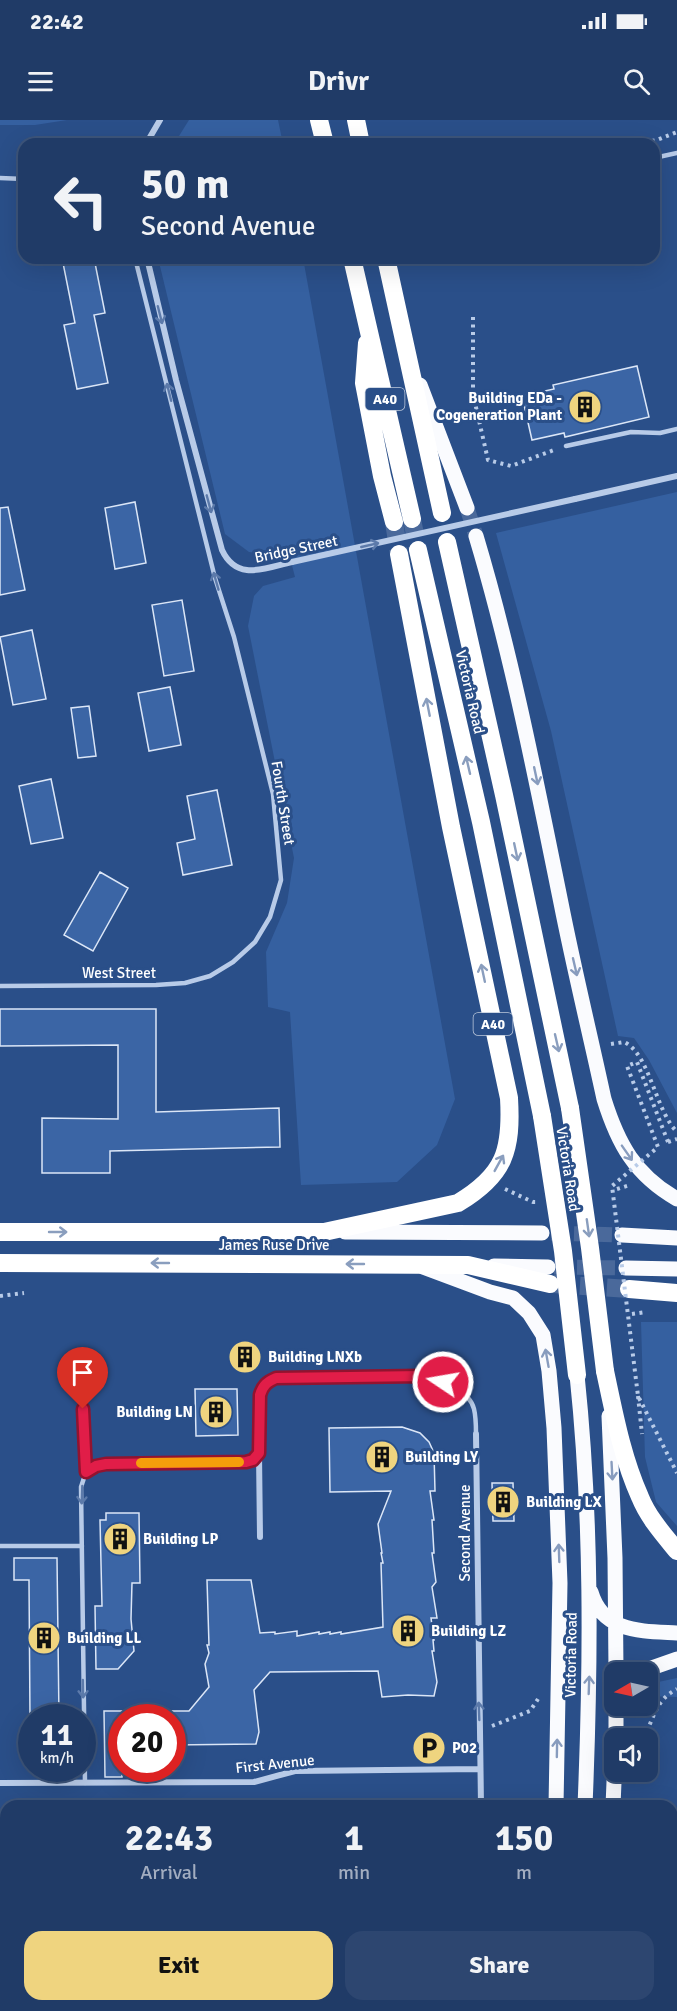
<!DOCTYPE html>
<html lang="en">
<head>
<meta charset="utf-8">
<style>
	body { margin:0; font-family:Signika,sans-serif; background:#2d4670; color:#f1f3f6; height:100vh; display:flex; flex-direction:column; font-size:22px; white-space:nowrap }
	* { box-sizing:border-box; margin:0 }
	p { font-size:20px; color:#a2adc0 }
	.icon { flex:none; width:33px; height:33px; fill:none; stroke:currentColor; stroke-width:2; stroke-linecap:round; stroke-linejoin:round }
	.map { position:relative; flex:1; overflow:hidden }
	.side { position:absolute; left:0px; top:1680px; width:678px; height:212px; display:flex; flex-direction:column; background:#203b67; border-radius:18px 18px 0 0; box-shadow:0 6px 24px #0002,0 0 0 2px #3d557b }
	.side>* { flex:none }
	.top-card { position:absolute; left:18px; top:18px; width:642px; height:126px; border-radius:18px; box-shadow:0 6px 24px #0002,0 0 0 2px #3d557b; background:#203b67; color:#f1f3f6; overflow:hidden }
	.needle { width:39px; rotate:261deg }
	.fabs { position:absolute; left:604px; top:1542px; display:grid; gap:12px }
	.fabs a { display:grid; place-items:center; width:54px; height:54px; border-radius:12px; background:#203b67; box-shadow:0 6px 24px #0002,0 0 0 2px #3d557b; font-size:30px }
	.speed { position:absolute; left:18px; top:1584px; display:flex; gap:12px; font-size:30px; font-weight:700; text-align:center }
	.speed>* { display:grid; place-content:center; width:78px; height:78px; border-radius:50%; background:#203b67; box-shadow:0 6px 24px #0002,0 0 0 2px #3d557b; line-height:1 }
	.speed small { font-size:15px; font-weight:400 }
	.speed .limit { border:9px solid #d22; background:#fff; color:#111 }
	.pin { position:absolute; display:grid; place-items:center; width:51px; height:51px; color:#fff; margin:-62px -26px; border-radius:50% 50% 50% 0; rotate:-45deg; box-shadow:0 0 6px #0007 }
	.pin .icon { rotate:45deg }
	.me { position:absolute; width:66px; margin:-33px; rotate:282deg; stroke-linejoin:round; filter:drop-shadow(0 0 4px #0008) }
	.turn { display:flex; align-items:center; gap:21px; height:126px; padding:0 24px; font-size:27px }
	.turn .icon { width:78px; height:78px; stroke-width:2.5 }
	.turn b { display:block; font-size:42px; line-height:51px }
	.eta { display:flex; justify-content:space-evenly; align-items:center; height:102px; text-align:center }
	.eta b { font-size:36px; font-weight:700; line-height:42px }
	.primary-button { display:flex; gap:12px; margin-top:auto; padding:12px 24px }
	.primary-button a { flex:1; height:69px; border-radius:18px; background:#efd47f; color:#111; font-size:24px; font-weight:700; line-height:69px; text-align:center }
	.primary-button a+a { background:#2d4670; color:#f1f3f6 }
	.status { display:flex; justify-content:space-between; align-items:center; height:42px; padding:0 30px; background:#203b67; direction:ltr }
	.status svg { height:16px; fill:currentColor }
	header { display:flex; justify-content:space-between; align-items:center; height:78px; padding:0 24px; background:#203b67; font-size:27px; font-weight:700 }
	.map>svg:first-child { display:block }
</style>
</head>
<body>
<div class="status"><b>22:42</b><svg viewBox="0 0 49 12"><path d="M0 12V9h3v3zM5 12V6h3v6zM10 12V3h3v9zM15 12V0h3v12zM26 1h20v11H26zM47 4h2v5h-2z"/></svg></div>
<header><svg class="icon" aria-label="menu" viewBox="0 0 24 24"><path d="M4 6h16M4 12h16M4 18h16"/></svg>Drivr<svg class="icon" aria-label="search" viewBox="0 0 24 24"><circle cx="10" cy="10" r="6"/><path d="M15 15l6 6"/></svg></header>
<div class="map">
<svg width="677" height="1891" viewBox="0 0 677 1891">
	<rect width="100%" height="100%" fill="#2a4f89"/>
	<path fill="#3560a0" d="M0,0H67L35,5H0Z
		M189,0H278L283,24H174Z
		M158,138H303L455,979L437,1025L397,1062L301,1065L290,892L268,887L266,832L287,783L294,738L248,506L254,476L263,466L295,457L287,426L260,433L249,432L225,414Z
		M677,372V993L649,940L634,918L618,916L551,611L496,413Z
		M641,1202H677V1406L656,1382L645,1337Z
		M677,1558V1577L648,1576L649,1564Z"/>
	<path fill="#3b65a5" stroke="#dbe6f7" stroke-width="1.5" d="M62,138H94L105,193L94,195L108,263L77,269L64,205L75,203Z
		M637,246L649,297L565,317L564,313L532,320L522,276L554,269L553,265Z
		M135,382L146,443L115,449L105,388Z
		M8,387L25,470L0,475V388Z
		M182,480L194,551L164,556L152,485Z
		M32,510L46,579L13,585L0,517Z
		M170,567L181,625L149,631L138,573Z
		M89,586L96,636L78,638L71,588Z
		M51,659L63,718L31,724L19,666Z
		M217,670L232,745L183,755L177,723L195,719L187,676Z
		M100,752L128,768L93,831L64,815Z
		M0,889H156V992L279,988L280,1027L110,1031V1053H42V998L118,999V925L0,926Z
		M195,1269H237L238,1315L196,1316Z
		M402,1307L420,1313L429,1322L434,1333L435,1371H430L434,1400H432L434,1433H432L436,1462L432,1467L437,1498H431L434,1520H433L434,1531H432L437,1562L434,1576L408,1575L382,1577L378,1551L270,1552L254,1570L259,1612L256,1624L172,1625V1591H189L209,1567L205,1544L209,1533L207,1525H209L207,1460H251L260,1513L275,1512V1514L297,1511V1516L319,1512V1514L330,1512V1514L341,1512V1514L383,1507L381,1443H383L381,1433H382L378,1404L391,1371L330,1372L329,1308Z
		M492,1363H513L514,1401H493Z
		M106,1393H139L140,1463H132L131,1499L134,1531L118,1549H96L95,1486H102L100,1400H106Z
		M14,1438H57L59,1598H30L29,1460H14Z
		M104,1591H122V1657H105Z"/>
	<g fill="none" stroke-linecap="round" stroke-linejoin="round">
		<path stroke="#4a699b" stroke-width="15" stroke-dasharray="15 8" stroke-linecap="butt" d="M467,388L476,416
			M551,1113L622,1115
			M554,1147L626,1148"/>
		<path stroke="#4a699b" stroke-width="18" stroke-dasharray="18 9" stroke-linecap="butt" d="M412,399L418,430
			M394,402L399,434
			M553,1164L629,1169"/>
		<path stroke="#b8cbe8" stroke-width="4" stroke-dasharray="3 4.5" stroke-linecap="butt" d="M637,24L657,20L677,12
			M473,197V274L488,340L511,346L554,330
			M611,924L624,922C650,934 655,990 677,1012
			M668,1022L677,1019
			M505,1069L533,1082H536
			M617,1069L630,1065
			M0,1176L24,1173
			M632,1194L646,1192
			M638,1276L642,1314
			M492,1606L530,1591L538,1579
			M643,1618C655,1598 654,1581 677,1569"/>
		<path stroke="#b8cbe8" stroke-width="4.5" d="M654,38L677,33
			M0,58L24,59
			M566,326L631,312L660,313L677,309
			M0,866L156,865L185,863L210,856L233,842L255,822L270,797L281,760L273,674L234,517L215,458L135,138
			M0,1426H82
			M85,1663L81,1367L86,1352L96,1346L106,1344L246,1342L253,1339L259,1333L260,1275C263,1266 267,1262 276,1258L423,1256C440,1261 469,1269 474,1289C476,1297 476,1306 476,1314"/>
		<path stroke="#b8cbe8" stroke-width="6" d="M146,24L160,0
			M147,138L176,260L222,430C237,462 265,448 292,442
			M575,379L677,356
			M83,1289L86,1352
			M476,1314L481,1686
			M259,1333L260,1417
			M0,1663L254,1662L295,1651L480,1649
			M484,1891V1886"/>
		<path stroke="#fafbfe" stroke-width="15" d="M420,265L467,388
			M476,416C512,536 536,660 561,783C574,849 590,914 604,979C618,1024 635,1055 677,1079
			M345,1112L542,1113
			M622,1115L677,1118
			M494,1146L548,1147
			M423,1147L490,1172L513,1178L529,1193L543,1215L549,1251L554,1308L560,1463L556,1686
			M626,1148L677,1149
			M577,1255C592,1398 591,1542 585,1686
			M609,1296L615,1438L616,1552
			M591,1472C603,1513 642,1511 677,1513
			M640,1552L677,1539
			M616,1618V1586
			M613,1686L615,1638
			M576,1891V1886
			M608,1891V1886"/>
		<path stroke="#fff" stroke-width="18" d="M319,0L325,24
			M356,0L361,24
			M352,138L412,399
			M386,138L442,393
			M367,223L364,263L382,356L394,402
			M447,422L504,675L570,988
			M418,430L481,702L542,996
			M0,1112H324L458,1083C505,1055 512,1030 509,978L451,707L399,434
			M0,1143L468,1145L550,1164
			M629,1169L677,1173
			M605,1251C614,1293 622,1337 640,1377C648,1397 663,1414 677,1431"/>
		<path stroke="#b8cbe8" stroke-width="4" stroke-dasharray="3 4.5" stroke-linecap="butt" d="M668,1022L637,942L627,946L658,1027L612,1066L638,1276L677,1353"/>
		<path stroke="#b8cbe8" stroke-width="6" d="M292,442L575,379"/>
		<path stroke="#fff" stroke-width="18" d="M570,988L590,1128L605,1251
			M542,996L563,1131L577,1255"/>
	</g>
	<defs><path id="oneway-shaft" d="M-6 0H5M1.5-3L5.5 0L1.5 3" fill="none" stroke-width="1.6" stroke-linecap="round" stroke-linejoin="round" transform="scale(1.5)"/></defs>
	<g stroke="#5c7aaa">
		<use href="#oneway-shaft" transform="translate(160 195) rotate(76)"/>
		<use href="#oneway-shaft" transform="translate(169 272) rotate(-104)"/>
		<use href="#oneway-shaft" transform="translate(209 384) rotate(75)"/>
		<use href="#oneway-shaft" transform="translate(370 425) rotate(-13)"/>
		<use href="#oneway-shaft" transform="translate(216 461) rotate(-106)"/>
		<use href="#oneway-shaft" transform="translate(82 1375) rotate(92)"/>
		<use href="#oneway-shaft" transform="translate(83 1569) rotate(89)"/>
		<use href="#oneway-shaft" transform="translate(479 1591) rotate(-92)"/>
	</g>
	<g stroke="#8a9ebe">
		<use href="#oneway-shaft" transform="translate(428 587) rotate(-101)"/>
		<use href="#oneway-shaft" transform="translate(468 645) rotate(-103)"/>
		<use href="#oneway-shaft" transform="translate(516 732) rotate(78)"/>
		<use href="#oneway-shaft" transform="translate(483 853) rotate(-102)"/>
		<use href="#oneway-shaft" transform="translate(557 923) rotate(77)"/>
		<use href="#oneway-shaft" transform="translate(499 1043) rotate(-61)"/>
		<use href="#oneway-shaft" transform="translate(588 1108) rotate(82)"/>
		<use href="#oneway-shaft" transform="translate(58 1112)"/>
		<use href="#oneway-shaft" transform="translate(160 1143) rotate(-180)"/>
		<use href="#oneway-shaft" transform="translate(355 1144) rotate(-180)"/>
	</g>
	<g stroke="#889cbe">
		<use href="#oneway-shaft" transform="translate(536 656) rotate(78)"/>
		<use href="#oneway-shaft" transform="translate(575 847) rotate(77)"/>
		<use href="#oneway-shaft" transform="translate(627 1033) rotate(55)"/>
		<use href="#oneway-shaft" transform="translate(547 1238) rotate(-100)"/>
		<use href="#oneway-shaft" transform="translate(612 1351) rotate(87)"/>
		<use href="#oneway-shaft" transform="translate(559 1433) rotate(-92)"/>
		<use href="#oneway-shaft" transform="translate(589 1565) rotate(-88)"/>
		<use href="#oneway-shaft" transform="translate(557 1628) rotate(-89)"/>
	</g>
	<g fill="none" stroke-linecap="round" stroke-linejoin="round">
		<defs>
			<path id="route" d="M83,1289L86,1352L96,1346L106,1344L246,1342L253,1340L259,1333L260,1275C263,1265 267,1262 276,1258L423,1256L443,1262"/>
		</defs>
		<use href="#route" stroke="#92132f" stroke-width="15"/>
		<use href="#route" stroke="#e11d48" stroke-width="10"/>
		<path stroke="#f59e0b" stroke-width="10" d="M141,1343L239,1342"/>
	</g>
	<defs>
		<symbol id="building-disc" viewBox="-11 -11 22 22"><circle r="9.5" fill="#efd47f" stroke="#2a4f89"/><path d="M-4-6H4V6H1V3H-1V6H-4ZM-2.5-4.3h1.7v1.8h-1.7ZM.8-4.3h1.7v1.8H.8ZM-2.5-1h1.7V.8h-1.7ZM.8-1h1.7V.8H.8Z" fill="#111"/></symbol>
		<symbol id="parking-disc" viewBox="-11 -11 22 22"><circle r="9.5" fill="#efd47f" stroke="#2a4f89"/><path d="M-3.5-5.5H1a3.5 3.5 0 0 1 0 7H-1V5.5H-3.5ZM-1-3.4V-.6H.8a1.4 1.4 0 0 0 0-2.8Z" fill="#111"/></symbol>
	</defs>
	<g fill-rule="evenodd">
		<use href="#building-disc" x="566" y="268" width="38" height="38"/>
		<use href="#building-disc" x="226" y="1218" width="38" height="38"/>
		<use href="#building-disc" x="197" y="1273" width="38" height="38"/>
		<use href="#building-disc" x="363" y="1318" width="38" height="38"/>
		<use href="#building-disc" x="484" y="1363" width="38" height="38"/>
		<use href="#building-disc" x="101" y="1400" width="38" height="38"/>
		<use href="#building-disc" x="389" y="1492" width="38" height="38"/>
		<use href="#building-disc" x="25" y="1499" width="38" height="38"/>
		<use href="#parking-disc" x="410" y="1609" width="38" height="38"/>
	</g>
	<g text-anchor="middle" dominant-baseline="central" stroke-width="6" stroke-linejoin="round" paint-order="stroke">
		<g fill="#2a4f89" stroke="#bfcadc" stroke-width="1.5">
			<rect x="365.5" y="268" width="39" height="22" rx="4.5"/>
			<rect x="473.5" y="893" width="39" height="22" rx="4.5"/>
		</g>
		<g font-size="14" font-weight="bold" fill="#fff">
			<text x="385" y="279">A40</text>
			<text x="493" y="904">A40</text>
		</g>
		<g font-size="15" font-weight="bold" fill="#fff" stroke="#2a4f89" text-anchor="start">
			<text x="562" y="278" text-anchor="end">Building EDa -<tspan x="562" dy="17">Cogeneration Plant</tspan></text>
			<text x="268" y="1237">Building LNXb</text>
			<text x="193" y="1292" text-anchor="end">Building LN</text>
			<text x="405" y="1337">Building LY</text>
			<text x="526" y="1382">Building LX</text>
			<text x="143" y="1419">Building LP</text>
			<text x="431" y="1511">Building LZ</text>
			<text x="67" y="1518">Building LL</text>
			<text x="452" y="1628">P02</text>
		</g>
		<g font-size="15" fill="#fff" stroke="#2a4f89">
			<text transform="translate(296 429) rotate(-12)">Bridge Street</text>
			<text transform="translate(470 572) rotate(77)">Victoria Road</text>
			<text transform="translate(283 683) rotate(81)">Fourth Street</text>
			<text x="119" y="853">West Street</text>
			<text transform="translate(568 1049) rotate(81)">Victoria Road</text>
			<text x="274" y="1125">James Ruse Drive</text>
			<text transform="translate(465 1413) rotate(-90)">Second Avenue</text>
			<text transform="translate(571 1535) rotate(-89)">Victoria Road</text>
			<text transform="translate(275 1644) rotate(-6)">First Avenue</text>
		</g>
	</g>
</svg>
<div class="fabs">
<a><svg class="needle" viewBox="-14 -14 28 28"><path d="M0-13l5 13h-10z" fill="#e53935"/><path d="M0 13l5-13h-10z" fill="#a2adc0"/></svg></a>
<a><svg class="icon" aria-label="sound" viewBox="0 0 24 24"><path d="M4 9h4l5-4v14l-5-4H4zM17 9q2 3 0 6"/></svg></a>
</div>
<div class="speed"><div>11<small>km/h</small></div><div class="limit">20</div></div>
<div class="pin" style="left:83px;top:1289px;background:#d93025"><svg class="icon" aria-label="arrive" viewBox="0 0 24 24"><path d="M6 21V4h12l-3 4 3 4H6"/></svg></div>
<svg class="me" style="left:443px;top:1262px" viewBox="-20 -20 40 40"><circle r="17" fill="#e11d48" stroke="#fff" stroke-width="3"/><path d="M0-11L8 9 0 5-8 9z" fill="#fff"/></svg>
<div class="top-card">
<div class="turn"><svg class="icon" aria-label="left" viewBox="0 0 24 24"><path d="M17 20v-9H6M10 6l-5 5 5 5"/></svg><div><b>50 m</b>Second Avenue</div></div>
</div>
<section class="side">
<div class="eta">
<div><b>22:43</b><p>Arrival</p></div>
<div><b>1</b><p>min</p></div>
<div><b>150</b><p>m</p></div>
</div>
<div class="primary-button"><a>Exit</a><a>Share</a></div>
</section>
</div>
</body>
</html>
